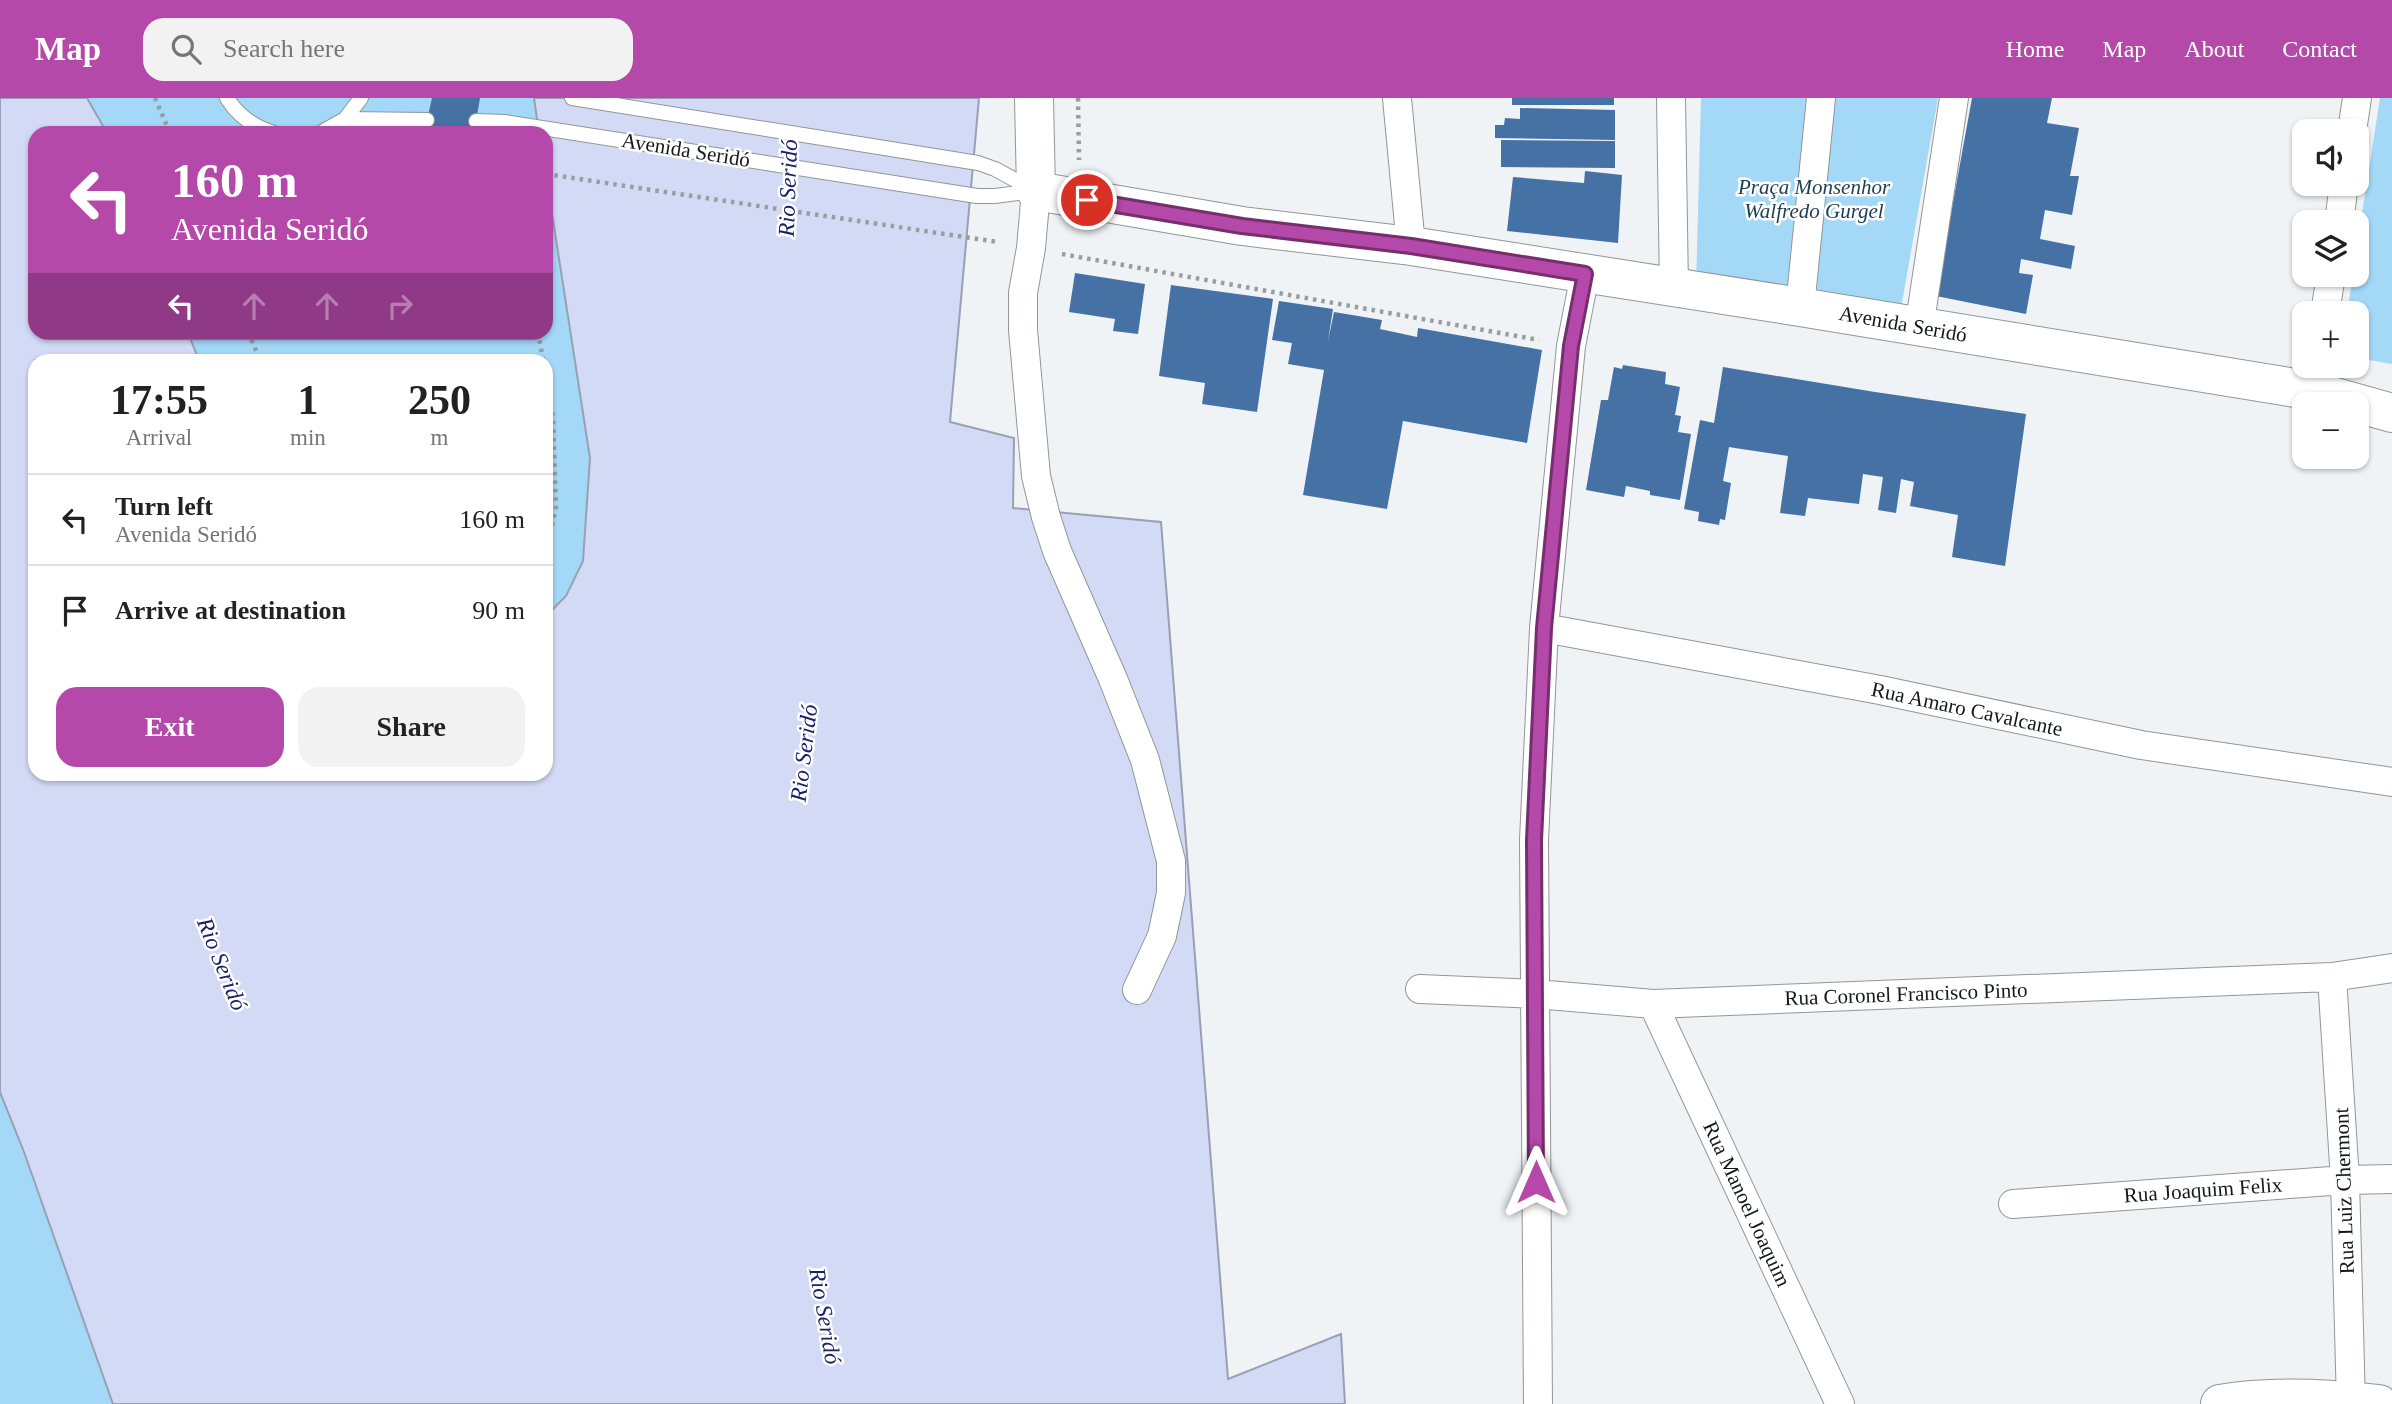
<!DOCTYPE html>
<html lang="en">
<head>
<meta charset="utf-8">
<style>
	body { margin:0; font-family:"Times New Roman",serif; background:#f2f2f2; color:#222; height:100vh; display:flex; flex-direction:column; font-size:26px; white-space:nowrap }
	* { box-sizing:border-box; margin:0 }
	p { font-size:23px; color:#767676 }
	.icon { flex:none; width:38px; height:38px; fill:none; stroke:currentColor; stroke-width:2; stroke-linecap:round; stroke-linejoin:round }
	.map { position:relative; flex:1; overflow:hidden }
	.side { position:absolute; left:28px; top:256px; width:525px; height:427px; display:flex; flex-direction:column; background:#fff; border-radius:21px; box-shadow:0 2px 5px #0004 }
	.side>* { flex:none }
	.banner { position:absolute; left:28px; top:28px; width:525px; height:214px; border-radius:21px; box-shadow:0 2px 5px #0004; background:#b549a9; color:#fff; overflow:hidden }
	.fabs { position:absolute; left:2292px; top:21px; display:grid; gap:14px }
	.fabs a { display:grid; place-items:center; width:77px; height:77px; border-radius:14px; background:#fff; box-shadow:0 2px 5px #0004; font-size:35px }
	.pin { position:absolute; display:grid; place-items:center; width:60px; height:60px; color:#fff; margin:-30px; border:4px solid #fff; border-radius:50%; box-shadow:0 2px 7px #0007 }
	.me { position:absolute; width:77px; margin:-38px; rotate:0deg; stroke-linejoin:round; filter:drop-shadow(0 0 5px #0008) }
	.turn { display:flex; align-items:center; gap:24px; height:147px; padding:0 28px; font-size:32px }
	.turn .icon { width:91px; height:91px; stroke-width:2.5 }
	.turn b { display:block; font-size:49px; line-height:60px }
	.lanes { display:flex; align-items:center; height:66px; padding:0 28px; background:#0003; justify-content:center; gap:35px; direction:ltr }
	.lanes .off { opacity:.35 }
	.eta { display:flex; justify-content:space-evenly; align-items:center; height:119px; text-align:center }
	.eta b { font-size:42px; font-weight:800; line-height:49px }
	.button { display:flex; gap:14px; margin-top:auto; padding:14px 28px }
	.button a { flex:1; height:80px; border-radius:21px; background:#b549a9; color:#fff; font-size:28px; font-weight:800; line-height:80px; text-align:center }
	.button a+a { background:#f2f2f2; color:#222 }
	ul { padding:0; list-style:none }
	li { display:flex; align-items:center; gap:21px; height:91px; padding:0 28px; border-top:2px solid #e0e0e0 }
	li div { flex:1 }
	li b { display:block; font-size:26px }
	li em { font-style:normal }
	header { display:flex; align-items:center; gap:42px; box-sizing:border-box; height:98px; padding:0 35px; background:#b549a9; color:#fff }
	header strong { font-size:33px }
	nav { display:flex; gap:38px; margin-inline-start:auto; font-size:24px }
	.search { width:490px; height:63px; background:#f2f2f2; display:flex; align-items:center; gap:18px; box-sizing:border-box; padding:0 24px; border-radius:21px; color:#767676; font-size:26px }
	.map>svg:first-child { display:block }
</style>
</head>
<body>
<header>
<strong>Map</strong>
<div class="search"><svg class="icon" aria-label="search" viewBox="0 0 24 24"><circle cx="10" cy="10" r="6"/><path d="M15 15l6 6"/></svg>Search here</div>
<nav><a>Home</a><a>Map</a><a>About</a><a>Contact</a></nav>
</header>
<div class="map">
<svg width="2392" height="1306" viewBox="0 0 2392 1306">
	<rect width="100%" height="100%" fill="#eff3f6"/>
	<path fill="#a3d8f7" d="M87,0H534L539,35H107Z
		M1701,0H1938L1900,216L1696,189Z
		M2380,0H2392V266L2357,260V215H2347L2353,177H2357V147Z
		M546,77L590,360L583,463L566,498L546,518V262H199L188,235L546,234Z
		M0,994L24,1054L113,1306H0Z"/>
	<path fill="#d2daf5" stroke="#99a0b3" stroke-width="2" d="M0,0H87L107,35H35V234L188,235L199,262H35V676H546V518L566,498L583,463L590,360L546,77V35H539L534,0H979L950,324L1014,340L1013,410L1161,424L1228,1281L1341,1236L1345,1306H113L24,1054L0,994Z"/>
	<path fill="#4571a5" d="M432,0H480L474,35H424Z
		M1512,0H1614V7H1512Z
		M1972,0H2052L2047,25L2079,30L2070,78H2079L2072,117L2045,112L2040,141L2075,148L2071,171L2021,161L2019,175L2033,177L2026,216L1936,198Z
		M1520,10L1615,12V42L1495,40V27H1504L1505,20L1520,21Z
		M1501,42L1615,43V70L1501,69Z
		M1585,73L1622,77L1618,145L1507,133L1513,79L1584,85Z
		M1075,175L1145,186L1138,236L1113,233L1115,221L1069,214Z
		M1171,187L1273,201L1257,314L1202,306L1205,285L1159,278Z
		M1279,203L1333,211L1328,243L1334,214L1382,222L1380,231L1417,239L1418,230L1542,252L1527,345L1403,323L1387,411L1303,397L1324,272L1288,266L1292,245L1272,242Z
		M1623,267L1666,274L1665,286L1680,289L1675,317L1681,318L1678,334L1691,336L1680,402L1650,397V393L1626,388L1624,399L1586,392L1601,302H1608L1614,269L1622,271Z
		M1723,269L1875,294L2026,316L2005,468L1952,459L1958,417L1910,408L1914,384L1901,381L1896,415L1878,412L1883,379L1863,376L1859,406L1808,400L1805,418L1780,415L1788,358L1735,350L1729,349L1723,383L1731,385L1725,422L1720,421L1719,427L1698,423L1699,414L1684,411L1700,322L1714,325Z"/>
	<g fill="none" stroke-linecap="round" stroke-linejoin="round">
		<defs>
			<path id="lane" d="M227,0C238,18 254,29 274,35
				M572,0L978,65L995,71L1032,91
				M345,21L427,22
				M476,23L504,24L977,98H995L1034,93
				M320,35L345,21L361,0"/>
			<path id="street" d="M1397,0L1411,148
				M1671,0L1674,191
				M2352,33L2357,0
				M1036,93L1031,150L1023,195V232L1036,378L1046,419L1057,453L1113,581L1145,662L1171,763V795L1162,838L1137,892
				M2339,124L2344,86
				M1800,209L1821,0
				M2325,215L2331,177
				M1919,230L1954,0
				M2314,293L2318,268
				M1544,530L1880,592L2141,647L2392,684
				M2332,879L2345,1082L2351,1306
				M1420,891L1536,896L1653,906L2332,879L2392,870
				M1653,906L1840,1306
				M2013,1106L2345,1082L2392,1081
				M1538,1306L1534,742L1544,530L1571,248L1585,176"/>
			<path id="secondary" d="M1034,0L1036,93L1242,128L1411,148L1800,209L2314,293L2392,315"/>
			<path id="primary" d="M2220,1306C2272,1297 2327,1300 2379,1306"/>
		</defs>
		<use href="#lane" stroke="#919698" stroke-width="16"/>
		<use href="#street" stroke="#919698" stroke-width="30"/>
		<use href="#secondary" stroke="#919698" stroke-width="40"/>
		<use href="#primary" stroke="#919698" stroke-width="40"/>
		<path stroke="#9a9da0" stroke-width="4.5" stroke-dasharray="3.5 5" stroke-linecap="butt" d="M155,0L170,35
			M1078,0L1079,62
			M546,76L998,144
			M1062,156L1539,242
			M248,234L260,262
			M538,234L543,262
			M546,281L553,320L556,411L546,451"/>
		<use href="#lane" stroke="#fff" stroke-width="14"/>
		<use href="#street" stroke="#fff" stroke-width="28"/>
		<use href="#secondary" stroke="#fff" stroke-width="38"/>
		<use href="#primary" stroke="#fff" stroke-width="38"/>
	</g>
	<g fill="none" stroke-linecap="round" stroke-linejoin="round">
		<defs>
			<path id="route" d="M1087,102L1242,128L1411,148L1585,176L1571,248L1544,530L1534,742L1536,1084"/>
		</defs>
		<use href="#route" stroke="#762f6e" stroke-width="18"/>
		<use href="#route" stroke="#b549a9" stroke-width="12"/>
	</g>
	<g text-anchor="middle" dominant-baseline="central" stroke-width="5" stroke-linejoin="round" paint-order="stroke">
		<g font-size="21" fill="#151718" stroke="#fff">
			<text transform="translate(686 52) rotate(9)">Avenida Seridó</text>
			<text transform="translate(1903 226) rotate(10)">Avenida Seridó</text>
			<text transform="translate(1967 611) rotate(12)">Rua Amaro Cavalcante</text>
			<text transform="translate(1906 896) rotate(-2)">Rua Coronel Francisco Pinto</text>
			<text transform="translate(2203 1092) rotate(-4)">Rua Joaquim Felix</text>
			<text transform="translate(2344 1093) rotate(-92)">Rua Luiz Chermont</text>
			<text transform="translate(1747 1106) rotate(65)">Rua Manoel Joaquim</text>
		</g>
		<g font-size="21" font-style="italic" fill="#1c3d4f" stroke="#fff">
			<text x="1814" y="89">Praça Monsenhor<tspan x="1814" dy="24">Walfredo Gurgel</tspan></text>
		</g>
		<g font-size="23" font-style="italic" fill="#1b2069" stroke="#fff">
			<text transform="translate(788 90) rotate(-88)">Rio Seridó</text>
			<text transform="translate(804 655) rotate(-83)">Rio Seridó</text>
			<text transform="translate(222 866) rotate(68)">Rio Seridó</text>
			<text transform="translate(825 1218) rotate(80)">Rio Seridó</text>
		</g>
	</g>
</svg>
<div class="fabs">
<a><svg class="icon" aria-label="sound" viewBox="0 0 24 24"><path d="M4 9h4l5-4v14l-5-4H4zM17 9q2 3 0 6"/></svg></a>
<a><svg class="icon" aria-label="layers" viewBox="0 0 24 24"><path d="M12 4l9 5-9 5-9-5zM3 14l9 5 9-5"/></svg></a>
<a>+</a>
<a>−</a>
</div>
<div class="pin" style="left:1087px;top:102px;background:#d93025"><svg class="icon" aria-label="arrive" viewBox="0 0 24 24"><path d="M6 21V4h12l-3 4 3 4H6"/></svg></div>
<svg class="me" style="left:1536px;top:1084px" viewBox="-20 -20 40 40"><path d="M0-17L14 15 0 8-14 15z" fill="#b549a9" stroke="#fff" stroke-width="4"/></svg>
<div class="banner">
<div class="turn"><svg class="icon" aria-label="left" viewBox="0 0 24 24"><path d="M17 20v-9H6M10 6l-5 5 5 5"/></svg><div><b>160 m</b>Avenida Seridó</div></div>
<div class="lanes"><svg class="icon" aria-label="left" viewBox="0 0 24 24"><path d="M17 20v-9H6M10 6l-5 5 5 5"/></svg><svg class="icon off" aria-label="ahead" viewBox="0 0 24 24"><path d="M12 20V5M6 11l6-6 6 6"/></svg><svg class="icon off" aria-label="ahead" viewBox="0 0 24 24"><path d="M12 20V5M6 11l6-6 6 6"/></svg><svg class="icon off" aria-label="right" viewBox="0 0 24 24"><path d="M7 20v-9h11M14 6l5 5-5 5"/></svg></div>
</div>
<section class="side">
<div class="eta">
<div><b>17:55</b><p>Arrival</p></div>
<div><b>1</b><p>min</p></div>
<div><b>250</b><p>m</p></div>
</div>
<ul>
<li><svg class="icon" aria-label="left" viewBox="0 0 24 24"><path d="M17 20v-9H6M10 6l-5 5 5 5"/></svg><div><b>Turn left</b><p>Avenida Seridó</p></div><em>160 m</em></li>
<li><svg class="icon" aria-label="arrive" viewBox="0 0 24 24"><path d="M6 21V4h12l-3 4 3 4H6"/></svg><div><b>Arrive at destination</b></div><em>90 m</em></li>
</ul>
<div class="button"><a>Exit</a><a>Share</a></div>
</section>
</div>
</body>
</html>
